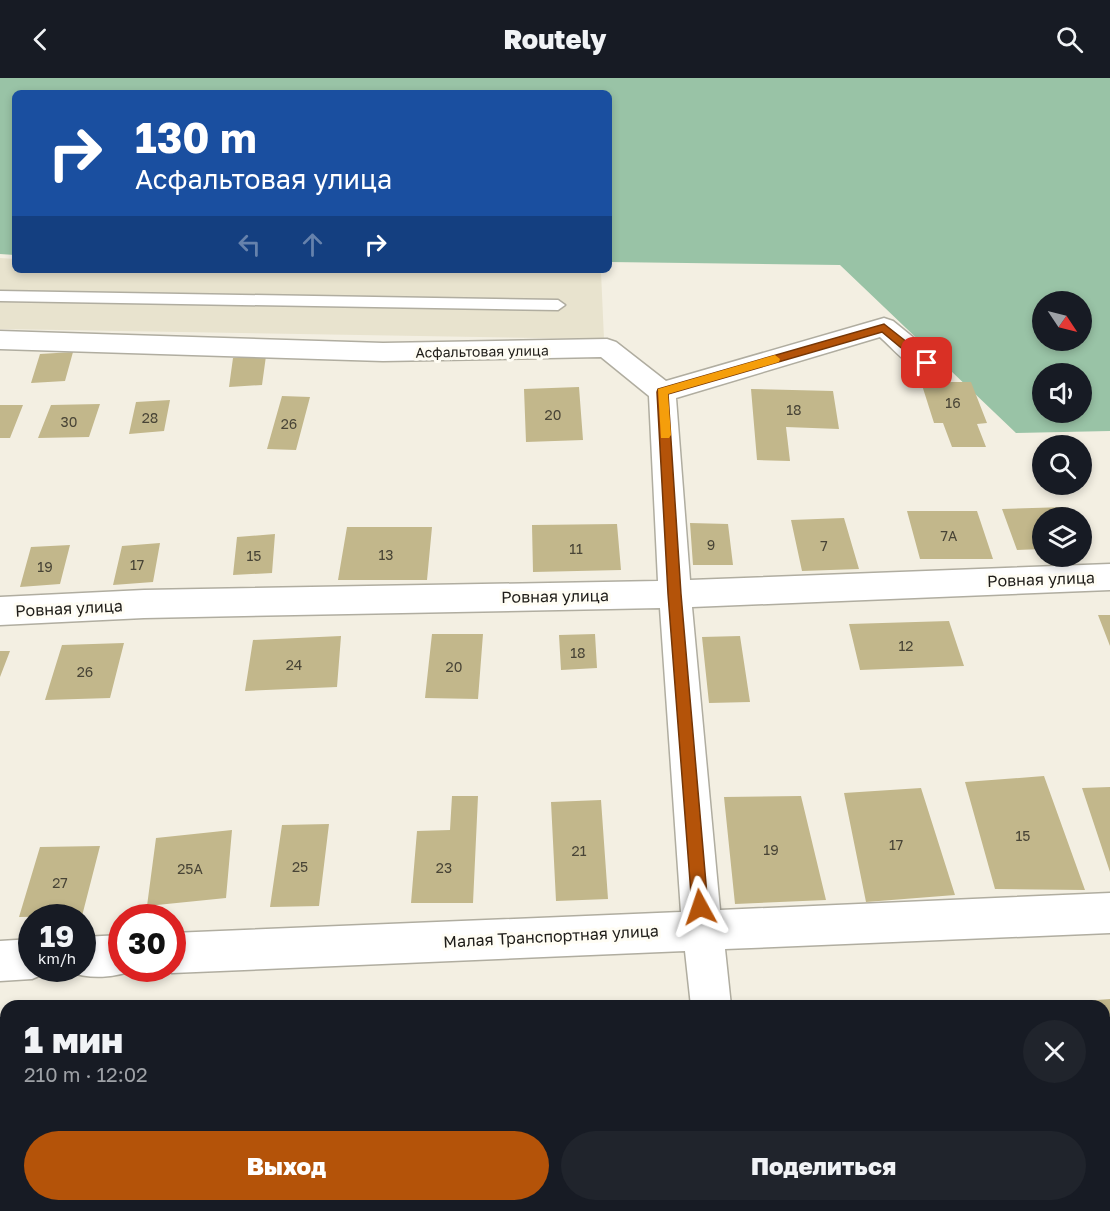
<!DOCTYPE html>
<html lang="ru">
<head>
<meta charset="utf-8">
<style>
	body { margin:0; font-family:"Golos Text",sans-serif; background:#20242c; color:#f1f3f6; height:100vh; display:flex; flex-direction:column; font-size:22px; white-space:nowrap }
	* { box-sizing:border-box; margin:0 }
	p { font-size:20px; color:#9ea1a6 }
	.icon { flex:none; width:33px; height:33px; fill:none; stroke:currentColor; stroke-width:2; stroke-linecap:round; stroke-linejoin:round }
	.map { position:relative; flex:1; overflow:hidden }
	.details { position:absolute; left:0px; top:922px; width:1110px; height:212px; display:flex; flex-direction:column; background:#171b24; border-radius:18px 18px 0 0; box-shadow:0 3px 9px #0003 }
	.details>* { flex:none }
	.hud { position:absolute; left:12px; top:12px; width:600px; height:183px; border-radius:9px; box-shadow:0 3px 9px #0003; background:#1a4fa0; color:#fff; overflow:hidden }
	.needle { width:39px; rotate:125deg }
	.controls { position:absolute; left:1032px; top:213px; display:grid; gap:12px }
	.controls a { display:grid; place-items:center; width:60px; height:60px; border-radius:50%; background:#171b24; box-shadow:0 3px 9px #0003; font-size:30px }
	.speed { position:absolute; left:18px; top:826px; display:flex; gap:12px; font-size:30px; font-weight:700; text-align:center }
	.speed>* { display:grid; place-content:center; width:78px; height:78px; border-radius:50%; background:#171b24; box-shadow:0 3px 9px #0003; line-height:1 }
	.speed small { font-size:15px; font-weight:400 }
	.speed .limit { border:9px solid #d22; background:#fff; color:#111 }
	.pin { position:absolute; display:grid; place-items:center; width:51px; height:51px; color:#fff; margin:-26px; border-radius:12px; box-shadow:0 3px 9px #0006 }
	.me { position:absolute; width:66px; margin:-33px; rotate:355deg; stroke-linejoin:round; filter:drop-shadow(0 0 4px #0008) }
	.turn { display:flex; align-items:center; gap:21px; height:126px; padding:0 24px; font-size:27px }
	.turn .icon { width:78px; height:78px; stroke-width:2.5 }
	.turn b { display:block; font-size:42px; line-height:51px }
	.lanes { display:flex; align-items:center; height:57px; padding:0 24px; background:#0003; justify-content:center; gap:30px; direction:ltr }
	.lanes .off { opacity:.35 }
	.round { display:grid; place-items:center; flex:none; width:63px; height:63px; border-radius:32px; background:#20242c }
	.summary { display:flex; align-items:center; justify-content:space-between; height:102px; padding:0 24px }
	h1 { font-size:36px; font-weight:800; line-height:45px }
	.button { display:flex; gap:12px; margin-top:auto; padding:12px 24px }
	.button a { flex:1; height:69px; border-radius:36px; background:#b45309; color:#fff; font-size:24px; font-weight:800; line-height:69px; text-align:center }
	.button a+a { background:#20242c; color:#f1f3f6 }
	header { display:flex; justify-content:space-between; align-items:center; height:78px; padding:0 24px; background:#171b24; font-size:27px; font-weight:800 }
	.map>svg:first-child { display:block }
</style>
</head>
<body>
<header><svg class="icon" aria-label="back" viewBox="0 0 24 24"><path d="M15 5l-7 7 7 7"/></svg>Routely<svg class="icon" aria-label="search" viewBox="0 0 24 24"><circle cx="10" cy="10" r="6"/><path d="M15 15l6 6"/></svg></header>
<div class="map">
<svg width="1110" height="1133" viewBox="0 0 1110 1133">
	<rect width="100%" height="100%" fill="#f3efe2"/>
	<path fill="#e8e3ce" d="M0,180L15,181V192L601,194L604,261L0,251Z"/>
	<path fill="#99c3a6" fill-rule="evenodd" d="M0,0H1110V353L1016,355L840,187L609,184V15H15V177L0,176ZM1042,224H1082V262H1042ZM1042,296H1082V334H1042Z"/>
	<path fill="#c2b78b" d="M73,274L65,303L31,305L40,276Z
		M266,278L262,307L229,309L233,280Z
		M921,304H971L987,345L977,346L986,369H952L943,345H934Z
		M579,309L583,362L526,364L524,311Z
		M751,311L833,313L839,351L786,349L790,383L757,382Z
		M282,318L310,319L296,372L267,371Z
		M170,322L164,353L129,356L136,324Z
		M100,326L89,359L38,360L51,327Z
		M0,327H23L10,360H0Z
		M1066,429L1070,440H1042V471L1017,472L1002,431Z
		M907,433H977L993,481H920Z
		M844,440L859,491L802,493L791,442Z
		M690,445L728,446L733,487H693Z
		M617,446L621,492L533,494L532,447Z
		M347,449H432L427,502H338Z
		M275,456L272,495L233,497L237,459Z
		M160,465L153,504L113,507L122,468Z
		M70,467L60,506L20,509L31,469Z
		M1098,537H1110V568Z
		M949,543L964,588L860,592L849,546Z
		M432,556H483L478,621L425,620Z
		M595,556L597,590L561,592L559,557Z
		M341,558L337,609L245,613L253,562Z
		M740,558L750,624L709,625L702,559Z
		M124,565L110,620L45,622L62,567Z
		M0,573H10L0,599Z
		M1044,698L1085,812L995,811L965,704Z
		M1110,709V794L1082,710Z
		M921,710L955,817L866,824L844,715Z
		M452,718H478L473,825H411L417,753L450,752Z
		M801,718L826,822L735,826L724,719Z
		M601,722L608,821L556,823L551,724Z
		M329,746L319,828L270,829L282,747Z
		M232,752L226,820L147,828L156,760Z
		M100,768L82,838L19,839L40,769Z
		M1110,921V1025L1104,1010V928H1074L1072,924Z
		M739,925H851L852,928H740Z
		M6,963V1051L0,1052V964Z"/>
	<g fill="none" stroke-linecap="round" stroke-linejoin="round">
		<defs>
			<path id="lane" d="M0,213L558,222L565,227L558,232L0,223Z"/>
			<path id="street" d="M884,240L893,243L936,278L940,285L936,292C914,298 896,273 880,259L676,320L690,502L1110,486V512L692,529L720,832L1110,815V855L725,871L731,928H691L685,873L172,895L162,891H172V855L681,834L660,530L144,540L0,547V519L144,512L658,503L649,318L601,279L383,283L0,271V253L383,265L607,261L616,264L666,303Z
				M122,857V891H136C115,900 89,902 68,893L67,891H82V859Z
				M32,861V891H48L46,895L32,901L0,903V863Z
				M712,1128H758V1133H712Z"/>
		</defs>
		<use href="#lane" stroke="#b0ada0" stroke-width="3"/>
		<use href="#street" stroke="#b0ada0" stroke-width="3"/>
		<use href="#lane" fill="#fff" fill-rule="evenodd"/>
		<use href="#street" fill="#fff" fill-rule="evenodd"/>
	</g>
	<path fill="#b45309" stroke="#753606" stroke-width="1.5" d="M884,246L931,283V288H923L882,254L668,316L681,516L708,829L706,835L700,837L694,835L692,829L668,516L657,314L658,311Z"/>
	<path fill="#f59e0b" d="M775,277L780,281L779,284L668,316L671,357L669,360H661L658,311Z"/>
	<g text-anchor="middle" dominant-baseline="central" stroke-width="6" stroke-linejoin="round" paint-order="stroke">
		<g font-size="14" fill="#1f1d19" stroke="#fffdf4">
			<text transform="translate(482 273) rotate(-1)">Асфальтовая улица</text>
		</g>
		<g font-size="14" fill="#484436">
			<text x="953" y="324">16</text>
			<text x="794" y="331">18</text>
			<text x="553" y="336">20</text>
			<text x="150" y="339">28</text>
			<text x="69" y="343">30</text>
			<text x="289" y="345">26</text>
			<text x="949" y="457">7А</text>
			<text x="711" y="466">9</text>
			<text x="824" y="467">7</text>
			<text x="576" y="470">11</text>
			<text x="386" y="476">13</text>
			<text x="254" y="477">15</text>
			<text x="137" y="486">17</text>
			<text x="45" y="488">19</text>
			<text x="906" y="567">12</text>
			<text x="578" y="574">18</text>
			<text x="294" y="586">24</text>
			<text x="454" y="588">20</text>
			<text x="85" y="593">26</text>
			<text x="1023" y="757">15</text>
			<text x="896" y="766">17</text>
			<text x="771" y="771">19</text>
			<text x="579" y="772">21</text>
			<text x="300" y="788">25</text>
			<text x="444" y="789">23</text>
			<text x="190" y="790">25А</text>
			<text x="60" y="804">27</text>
		</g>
		<g font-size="16" fill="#1f1d19" stroke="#fffdf4">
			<text transform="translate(1041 501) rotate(-2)">Ровная улица</text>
			<text transform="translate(555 518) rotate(-1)">Ровная улица</text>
			<text transform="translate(69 530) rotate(-3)">Ровная улица</text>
			<text transform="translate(551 858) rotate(-3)">Малая Транспортная улица</text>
		</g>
	</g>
</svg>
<div class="controls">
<a><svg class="needle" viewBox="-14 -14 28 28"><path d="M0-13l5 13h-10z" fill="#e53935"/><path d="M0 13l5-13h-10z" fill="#9ea1a6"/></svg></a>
<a><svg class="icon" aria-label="sound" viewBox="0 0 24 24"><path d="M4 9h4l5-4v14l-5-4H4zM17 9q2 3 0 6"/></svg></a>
<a><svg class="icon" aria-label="search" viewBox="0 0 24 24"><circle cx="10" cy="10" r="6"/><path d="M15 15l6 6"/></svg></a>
<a><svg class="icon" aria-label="layers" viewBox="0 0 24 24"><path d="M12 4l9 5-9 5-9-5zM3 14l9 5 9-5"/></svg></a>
</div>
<div class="speed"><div>19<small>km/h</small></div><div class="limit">30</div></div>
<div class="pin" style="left:927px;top:285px;background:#d93025"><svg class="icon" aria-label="arrive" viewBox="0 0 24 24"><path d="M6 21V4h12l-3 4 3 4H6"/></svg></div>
<svg class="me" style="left:700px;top:829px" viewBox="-20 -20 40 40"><path d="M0-17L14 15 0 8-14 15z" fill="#b45309" stroke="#fff" stroke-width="4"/></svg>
<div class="hud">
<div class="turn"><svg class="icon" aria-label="right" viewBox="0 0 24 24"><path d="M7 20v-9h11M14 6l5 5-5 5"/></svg><div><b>130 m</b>Асфальтовая улица</div></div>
<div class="lanes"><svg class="icon off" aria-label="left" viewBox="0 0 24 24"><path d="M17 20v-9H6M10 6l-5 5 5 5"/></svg><svg class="icon off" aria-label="ahead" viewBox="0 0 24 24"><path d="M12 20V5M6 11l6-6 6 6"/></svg><svg class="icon" aria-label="right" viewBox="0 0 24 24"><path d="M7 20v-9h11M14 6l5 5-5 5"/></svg></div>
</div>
<section class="details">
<div class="summary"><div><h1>1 мин</h1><p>210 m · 12:02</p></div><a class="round"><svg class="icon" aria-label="close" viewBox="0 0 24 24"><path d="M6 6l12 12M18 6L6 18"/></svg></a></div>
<div class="button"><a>Выход</a><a>Поделиться</a></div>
</section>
</div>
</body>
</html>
